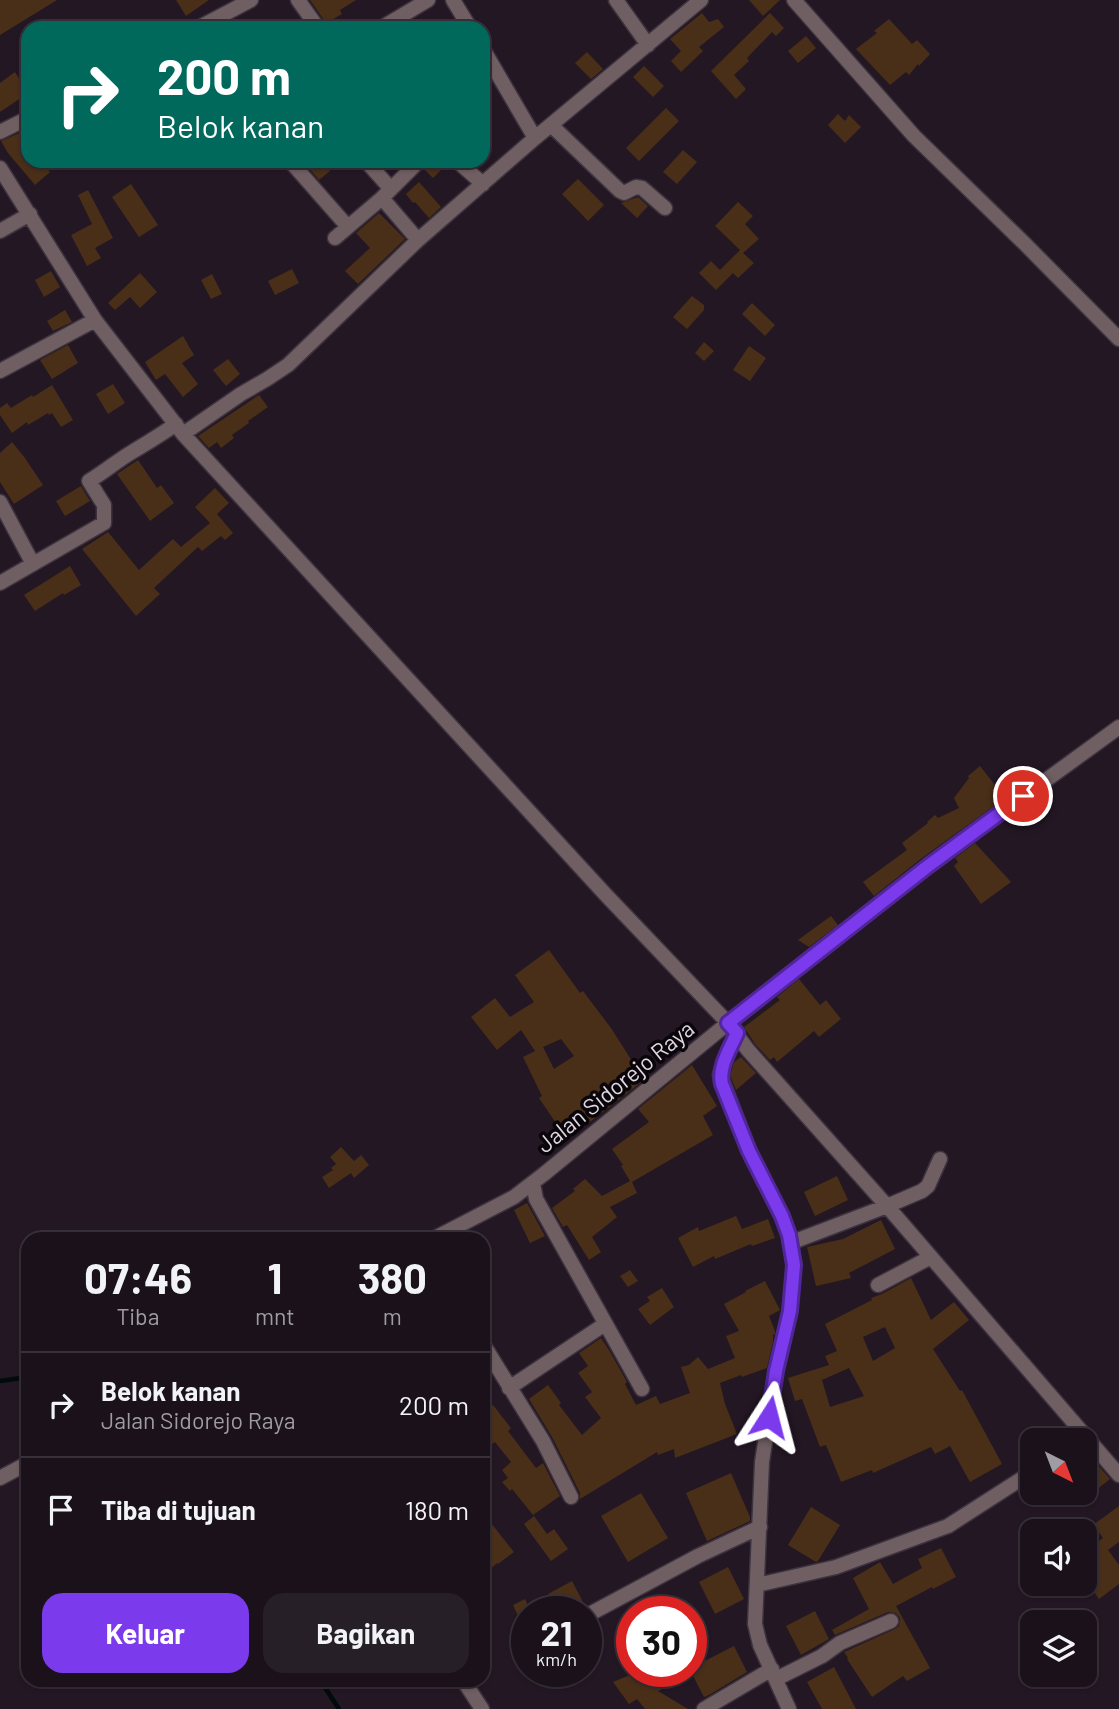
<!DOCTYPE html>
<html lang="id">
<head>
<meta charset="utf-8">
<style>
	body { margin:0; font-family:Barlow,sans-serif; background:#271f28; color:#f1f3f6; height:100vh; display:flex; flex-direction:column; font-size:26px; white-space:nowrap }
	* { box-sizing:border-box; margin:0 }
	p { font-size:23px; color:#9f9da3 }
	.icon { flex:none; width:38px; height:38px; fill:none; stroke:currentColor; stroke-width:2; stroke-linecap:round; stroke-linejoin:round }
	.map { position:relative; flex:1; overflow:hidden }
	.side { position:absolute; left:21px; top:1232px; width:469px; height:455px; display:flex; flex-direction:column; background:#1a111b; border-radius:21px; box-shadow:0 2px 5px #0004,0 0 0 2px #38313a }
	.side>* { flex:none }
	.top-card { position:absolute; left:21px; top:21px; width:469px; height:147px; border-radius:21px; box-shadow:0 2px 5px #0004,0 0 0 2px #38313a; background:#00695c; color:#fff; overflow:hidden }
	.needle { width:46px; rotate:138deg }
	.buttons { position:absolute; left:1020px; top:1428px; display:grid; gap:14px }
	.buttons a { display:grid; place-items:center; width:77px; height:77px; border-radius:14px; background:#1a111b; box-shadow:0 2px 5px #0004,0 0 0 2px #38313a; font-size:35px }
	.speed { position:absolute; left:511px; top:1596px; display:flex; gap:14px; font-size:35px; font-weight:700; text-align:center }
	.speed>* { display:grid; place-content:center; width:91px; height:91px; border-radius:50%; background:#1a111b; box-shadow:0 2px 5px #0004,0 0 0 2px #38313a; line-height:1 }
	.speed small { font-size:18px; font-weight:400 }
	.speed .limit { border:10px solid #d22; background:#fff; color:#111 }
	.pin { position:absolute; display:grid; place-items:center; width:60px; height:60px; color:#fff; margin:-30px; border:4px solid #fff; border-radius:50%; box-shadow:0 2px 7px #0007 }
	.me { position:absolute; width:77px; margin:-38px; rotate:9deg; stroke-linejoin:round; filter:drop-shadow(0 0 5px #0008) }
	.turn { display:flex; align-items:center; gap:24px; height:147px; padding:0 21px; font-size:32px }
	.turn .icon { width:91px; height:91px; stroke-width:2.5 }
	.turn b { display:block; font-size:49px; line-height:60px }
	.eta { display:flex; justify-content:space-evenly; align-items:center; height:119px; text-align:center }
	.eta b { font-size:42px; font-weight:700; line-height:49px }
	.button { display:flex; gap:14px; margin-top:auto; padding:14px 21px }
	.button a { flex:1; height:80px; border-radius:21px; background:#7c3aed; color:#fff; font-size:28px; font-weight:700; line-height:80px; text-align:center }
	.button a+a { background:#271f28; color:#f1f3f6 }
	ul { padding:0; list-style:none }
	li { display:flex; align-items:center; gap:21px; height:105px; padding:0 21px; border-top:2px solid #38313a }
	li div { flex:1 }
	li b { display:block; font-size:26px }
	li em { font-style:normal }
	.map>svg:first-child { display:block }
</style>
</head>
<body>
<div class="map">
<svg width="1119" height="1709" viewBox="0 0 1119 1709">
	<rect width="100%" height="100%" fill="#231724"/>
	<g fill="none" stroke-linecap="round" stroke-linejoin="round">
		<path stroke="#000b0b" stroke-width="4.5" d="M0,1381L28,1377
			M320,1680L339,1709"/>
	</g>
	<path fill="#492f18" fill-rule="evenodd" d="M0,0H57L0,35Z
		M176,0H209L186,16Z
		M310,0H356L340,10L342,14L326,23Z
		M749,0H780L763,16Z
		M702,13L709,22L718,19L724,27L699,47L703,51L681,72L671,61L681,51L670,39Z
		M770,13L784,28L776,36L772,32L747,58L749,61L734,75L746,89L736,99L711,71Z
		M889,19L912,44L917,40L930,54L919,66L918,64L909,75L906,72L890,85L856,49L877,33L874,31Z
		M806,36L816,48L798,63L788,51Z
		M587,52L603,69L591,79L575,63Z
		M644,66L664,86L653,97L633,77Z
		M15,72L28,93L0,112V83Z
		M666,108L679,121L639,161L626,148Z
		M838,114L845,121L849,115L861,127L845,143L828,125Z
		M24,131L28,138V161H41L50,172L35,185L8,153L1,141Z
		M683,150L697,162L677,184L663,172Z
		M316,161H322L330,171L319,180L308,167Z
		M430,161H436L443,168L433,178L424,169Z
		M578,179L604,205L588,221L562,194Z
		M419,182L441,207L429,218L415,202L413,203L406,194Z
		M131,184L158,225L139,237L112,197Z
		M88,190L113,238L95,248L101,258L87,266L71,235L92,224L78,195Z
		M638,197L648,206L637,218L621,203Z
		M738,202L753,216L745,224L759,239L743,253L754,263L738,278L733,273L716,290L699,273L711,261L720,270L740,250L715,226Z
		M379,213L405,239L358,284L345,271L370,248L356,233Z
		M292,269L299,283L275,295L268,281Z
		M51,271L60,287L44,297L35,280Z
		M140,273L157,292L140,308L130,297L115,310L108,303Z
		M212,274L222,294L211,299L201,280Z
		M692,296L704,305V310L687,329L673,317Z
		M752,303L775,325L765,336L742,314Z
		M65,310L72,322L53,331L47,321Z
		M183,336L194,355L182,363L198,384L183,397L165,374L156,380L145,362Z
		M704,342L714,351L704,361L695,353Z
		M68,345L78,363L52,379L40,360Z
		M749,346L766,358L750,381L733,370Z
		M228,359L240,374L226,386L213,370Z
		M113,384L125,403L108,414L96,394Z
		M52,385L73,420L61,427L52,413L49,415L48,413L28,425L27,422L12,433L0,415V408L7,403L11,408L32,395L33,397Z
		M259,395L268,407L248,421L249,423L232,435L234,438L221,448L217,442L209,448L198,436Z
		M12,442L25,458L43,485L14,504L0,482V453Z
		M138,460L157,488L161,485L174,503L150,521L117,474Z
		M81,486L90,501L65,516L56,501Z
		M215,488L229,503L217,514L233,533L225,540L221,536L202,551L198,547L154,588L160,594L136,616L82,549L108,532L139,570L173,539L181,547L210,523L195,507Z
		M70,566L81,585L64,595L63,593L35,611L24,595Z
		M980,766L1005,798L922,858L874,896L863,882L907,850L902,843L928,823L927,822L935,815L938,818L959,808L954,798L969,778L968,776Z
		M975,843L1011,882L981,904L954,866L958,862L955,858Z
		M831,916L838,925L809,947L798,940Z
		M549,950L580,993L583,991L611,1028L644,1080L586,1125L581,1119L562,1132L539,1098L542,1096L523,1057L543,1047L535,1051L521,1030L497,1050L471,1017L495,998L510,1017L534,1002L515,975ZM561,1039L574,1056L554,1069L543,1047Z
		M799,979L820,1005L826,1000L841,1019L819,1037L814,1031L777,1062L774,1057L770,1060L755,1044L744,1027L780,1000L777,997Z
		M741,1057L756,1073L736,1090L730,1075L734,1062Z
		M692,1065L717,1106L703,1116L713,1135L632,1182L637,1193L610,1207L617,1217L592,1237L601,1252L589,1260L567,1225L563,1227L552,1208L575,1191L573,1189L585,1179L602,1196L630,1181L621,1166L623,1165L612,1149L649,1122L638,1109Z
		M341,1147L354,1161L361,1155L369,1165L354,1178L351,1173L329,1188L322,1177L333,1170L331,1168L336,1164L330,1157Z
		M837,1176L848,1200L815,1216L804,1192Z
		M527,1203L545,1236L530,1243L514,1210Z
		M736,1216L742,1229L768,1219L775,1238L752,1246L751,1244L715,1259L714,1256L693,1267L678,1238L698,1227L699,1231Z
		M881,1220L895,1249L849,1273L851,1278L816,1286L807,1247L843,1239Z
		M630,1270L638,1281L628,1287L620,1276Z
		M911,1278L931,1320L954,1302L969,1320L933,1349L960,1391L962,1390L1002,1464L970,1482L950,1446L935,1454L931,1447L873,1473L872,1470L841,1482L826,1445L820,1447L802,1399L795,1401L788,1378L829,1365L825,1356L837,1351L825,1324L872,1300L871,1298L882,1294ZM885,1327L895,1348L873,1361L863,1337ZM849,1368L864,1396L830,1407L822,1380Z
		M765,1281L780,1310L769,1316L775,1331V1334L773,1335V1342L767,1368L742,1377L741,1375L720,1383L725,1404L737,1434L675,1458L674,1449L658,1455L657,1452L580,1499V1493L552,1437L529,1399L548,1385L561,1403L559,1405L582,1435L601,1418L585,1397L592,1392L578,1373L588,1366L579,1353L601,1338L609,1350L627,1382L625,1384L636,1405L656,1396L660,1404L690,1393L681,1367L689,1365L698,1357L708,1369L735,1358L726,1336L739,1331L724,1304L746,1292L745,1291Z
		M662,1288L674,1307L650,1325L638,1309L650,1301L647,1297Z
		M493,1405L511,1428L508,1431L536,1468L543,1463L560,1496L533,1515L512,1489L510,1491L502,1482L508,1478L502,1470L511,1462L495,1442L483,1451V1413Z
		M1089,1455L1110,1479L1085,1499V1459Z
		M731,1473L750,1517V1521L707,1541L686,1493Z
		M641,1493L668,1538L628,1562L601,1516Z
		M1119,1506V1542L1108,1550L1119,1565V1584L1099,1599L1085,1579V1551L1103,1538L1093,1525Z
		M811,1507L840,1525L818,1561L816,1562L788,1545Z
		M483,1513L514,1552L498,1564L497,1563L483,1576Z
		M534,1516L547,1534L554,1529L568,1549L551,1561L524,1524Z
		M941,1548L956,1577L933,1589L932,1587L896,1606L930,1668L907,1681L903,1676L872,1697L847,1659L848,1658L844,1652L895,1629L899,1626L900,1618L896,1613L888,1612L835,1635L832,1630L869,1609L853,1578L880,1562L893,1584L922,1568L918,1559Z
		M728,1567L744,1599L715,1614L699,1582Z
		M572,1581L584,1604L570,1612H527V1614L519,1618L513,1605L525,1599L529,1608L550,1597L548,1594Z
		M815,1611L829,1639L801,1655L786,1626Z
		M734,1646L747,1672L709,1695L704,1697L692,1674L658,1691L688,1709H645L637,1699L629,1704L613,1682L639,1671H691V1668Z
		M834,1667L856,1709H822L807,1682Z"/>
	<g fill="none" stroke-linecap="round" stroke-linejoin="round">
		<defs>
			<path id="minor" d="M298,0L318,28
				M453,0L470,28
				M616,0L648,45
				M794,0L914,136L1024,243L1119,339
				M198,28L251,0
				M381,28L428,0
				M483,49L535,138
				M551,125L620,191L624,193L636,187L642,188L665,208
				M0,132L28,118
				M290,161L348,227
				M366,161L391,189
				M457,161L483,184
				M0,168L95,320L183,434L605,894L728,1023L748,1050L887,1206L1119,1475
				M382,198L418,240
				M0,231L30,214
				M335,238L382,198L419,161
				M0,371L95,320
				M183,434L241,394L267,379L288,365L418,240L535,138L701,0
				M0,502L33,564
				M0,583L104,523V505L89,481C104,472 117,461 132,452C147,443 162,434 176,424
				M737,1033L725,1060L720,1075L749,1151L782,1216L789,1235L794,1265L790,1311L776,1371L762,1462L755,1624L760,1645L789,1709
				M533,1183L536,1199L642,1389
				M433,1239L514,1197L544,1174L728,1023L928,866L1119,727
				M790,1243L887,1206L922,1191L928,1186L940,1159
				M878,1285L931,1257
				M483,1344L543,1441L571,1497
				M509,1388L605,1324
				M0,1478L28,1463
				M757,1585L836,1567L948,1526L1032,1472
				M586,1616L698,1556L760,1527
				M776,1679L822,1656L840,1643L891,1621
				M463,1680L482,1709
				M704,1709L772,1669"/>
		</defs>
		<use href="#minor" stroke="#3d323e" stroke-width="17"/>
		<use href="#minor" stroke="#705f62" stroke-width="14"/>
	</g>
	<g fill="none" stroke-linecap="round" stroke-linejoin="round">
		<defs>
			<path id="route" d="M769,1417L776,1371L790,1311L794,1265L789,1235L782,1216L749,1151L722,1084C718,1067 730,1049 737,1033L728,1023L928,866L1023,796"/>
		</defs>
		<use href="#route" stroke="#51269a" stroke-width="18"/>
		<use href="#route" stroke="#7c3aed" stroke-width="12"/>
	</g>
	<g text-anchor="middle" dominant-baseline="central" stroke-width="7" stroke-linejoin="round" paint-order="stroke">
		<g font-size="23" fill="#e0d8e1" stroke="#0a050a">
			<text transform="translate(615 1086) rotate(-39)">Jalan Sidorejo Raya</text>
		</g>
	</g>
</svg>
<div class="buttons">
<a><svg class="needle" viewBox="-14 -14 28 28"><path d="M0-13l5 13h-10z" fill="#e53935"/><path d="M0 13l5-13h-10z" fill="#9f9da3"/></svg></a>
<a><svg class="icon" aria-label="sound" viewBox="0 0 24 24"><path d="M4 9h4l5-4v14l-5-4H4zM17 9q2 3 0 6"/></svg></a>
<a><svg class="icon" aria-label="layers" viewBox="0 0 24 24"><path d="M12 4l9 5-9 5-9-5zM3 14l9 5 9-5"/></svg></a>
</div>
<div class="speed"><div>21<small>km/h</small></div><div class="limit">30</div></div>
<div class="pin" style="left:1023px;top:796px;background:#d93025"><svg class="icon" aria-label="arrive" viewBox="0 0 24 24"><path d="M6 21V4h12l-3 4 3 4H6"/></svg></div>
<svg class="me" style="left:769px;top:1417px" viewBox="-20 -20 40 40"><path d="M0-17L14 15 0 8-14 15z" fill="#7c3aed" stroke="#fff" stroke-width="4"/></svg>
<div class="top-card">
<div class="turn"><svg class="icon" aria-label="right" viewBox="0 0 24 24"><path d="M7 20v-9h11M14 6l5 5-5 5"/></svg><div><b>200 m</b>Belok kanan</div></div>
</div>
<section class="side">
<div class="eta">
<div><b>07:46</b><p>Tiba</p></div>
<div><b>1</b><p>mnt</p></div>
<div><b>380</b><p>m</p></div>
</div>
<ul>
<li><svg class="icon" aria-label="right" viewBox="0 0 24 24"><path d="M7 20v-9h11M14 6l5 5-5 5"/></svg><div><b>Belok kanan</b><p>Jalan Sidorejo Raya</p></div><em>200 m</em></li>
<li><svg class="icon" aria-label="arrive" viewBox="0 0 24 24"><path d="M6 21V4h12l-3 4 3 4H6"/></svg><div><b>Tiba di tujuan</b></div><em>180 m</em></li>
</ul>
<div class="button"><a>Keluar</a><a>Bagikan</a></div>
</section>
</div>
</body>
</html>
